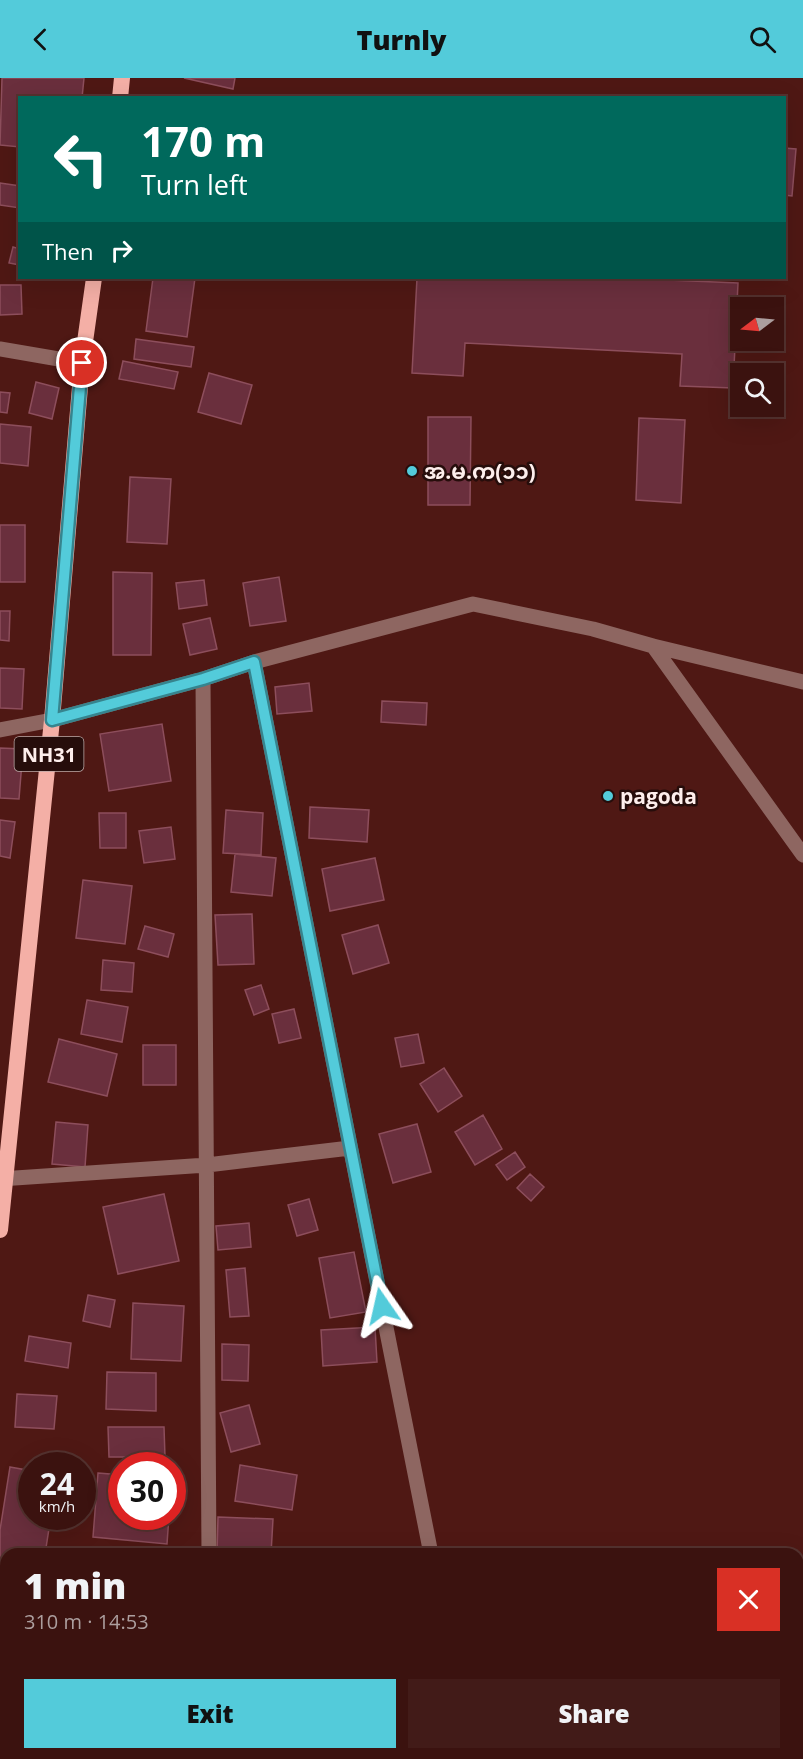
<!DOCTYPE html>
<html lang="en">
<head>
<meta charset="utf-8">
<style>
	body { margin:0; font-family:"Open Sans","Noto Sans Myanmar",sans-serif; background:#421b18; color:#f1f3f6; height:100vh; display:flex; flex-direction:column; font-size:22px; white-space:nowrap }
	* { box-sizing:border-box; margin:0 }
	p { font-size:20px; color:#ac9e9e }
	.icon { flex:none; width:33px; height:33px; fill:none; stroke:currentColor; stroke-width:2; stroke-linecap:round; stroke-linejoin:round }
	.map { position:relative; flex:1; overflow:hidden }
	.side { position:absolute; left:0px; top:1470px; width:804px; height:212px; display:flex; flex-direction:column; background:#3b120f; border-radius:18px 18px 0 0; box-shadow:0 6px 24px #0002,0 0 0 2px #54322f }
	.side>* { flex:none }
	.banner { position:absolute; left:18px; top:18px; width:768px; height:183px; border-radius:0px; box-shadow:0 6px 24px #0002,0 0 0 2px #54322f; background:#00695c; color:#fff; overflow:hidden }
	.needle { width:39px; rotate:254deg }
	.fabs { position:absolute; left:730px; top:219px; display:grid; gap:12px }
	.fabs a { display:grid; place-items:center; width:54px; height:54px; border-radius:0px; background:#3b120f; box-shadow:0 6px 24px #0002,0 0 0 2px #54322f; font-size:30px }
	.speed { position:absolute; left:18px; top:1374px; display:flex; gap:12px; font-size:30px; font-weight:700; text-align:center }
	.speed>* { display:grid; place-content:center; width:78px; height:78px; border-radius:50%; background:#3b120f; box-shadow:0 6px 24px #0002,0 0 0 2px #54322f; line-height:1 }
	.speed small { font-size:15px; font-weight:400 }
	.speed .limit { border:9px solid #d22; background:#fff; color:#111 }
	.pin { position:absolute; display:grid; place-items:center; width:51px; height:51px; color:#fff; margin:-26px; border:3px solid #fff; border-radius:50%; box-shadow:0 2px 6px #0007 }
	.me { position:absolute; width:66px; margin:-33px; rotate:349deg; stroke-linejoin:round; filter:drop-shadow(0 0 4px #0008) }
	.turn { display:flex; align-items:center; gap:21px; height:126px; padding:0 24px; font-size:27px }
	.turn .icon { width:78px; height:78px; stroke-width:2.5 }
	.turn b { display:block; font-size:42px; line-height:51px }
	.then { display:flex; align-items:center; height:57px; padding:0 24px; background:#0003; gap:12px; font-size:22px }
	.round { display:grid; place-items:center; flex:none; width:63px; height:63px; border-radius:0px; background:#421b18 }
	.summary { display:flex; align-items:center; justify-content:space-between; height:102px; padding:0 24px }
	h1 { font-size:36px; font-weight:800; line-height:45px }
	.button { display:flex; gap:12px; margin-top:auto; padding:12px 24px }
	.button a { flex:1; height:69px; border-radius:0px; background:#53cbda; color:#111; font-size:24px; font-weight:800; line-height:69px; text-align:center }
	.button a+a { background:#421b18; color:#f1f3f6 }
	header { display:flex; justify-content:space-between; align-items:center; height:78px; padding:0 24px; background:#53cbda; color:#111; font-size:27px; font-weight:800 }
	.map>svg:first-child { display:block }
</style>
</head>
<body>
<header><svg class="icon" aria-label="back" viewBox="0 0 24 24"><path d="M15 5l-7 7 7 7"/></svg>Turnly<svg class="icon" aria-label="search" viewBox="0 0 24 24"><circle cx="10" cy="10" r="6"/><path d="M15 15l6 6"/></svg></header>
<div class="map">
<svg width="803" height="1681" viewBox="0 0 803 1681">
	<rect width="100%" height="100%" fill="#4f1814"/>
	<path fill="#6a2f3d" stroke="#8d4e5c" stroke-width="1.5" d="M2,0H84L82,20H20V69L0,67Z
		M184,0H235L233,11Z
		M784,70L796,71L792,118L784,117Z
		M0,105L20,108V130L0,127Z
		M13,169L20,171V187L9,185Z
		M153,200H195L187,259L146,253Z
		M417,200H621L738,205L733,310L680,308L682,276L465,265L463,298L412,295Z
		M0,207H21L22,236L0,237Z
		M136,261L194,269L191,289L134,281Z
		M123,283L178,294L174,311L119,301Z
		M209,295L252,307L241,346L198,334Z
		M36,304L59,310L52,341L29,335Z
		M0,314L10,315L7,335L0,334Z
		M428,339H471L470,427H428Z
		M639,340L685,342L681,425L636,422Z
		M0,346L31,349L28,388L0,385Z
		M130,399L171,401L167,466L127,464Z
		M0,447H25V504H0Z
		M113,494L152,495L151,577H113Z
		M279,499L286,543L250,548L243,505Z
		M204,502L207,527L179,531L176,505Z
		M0,533H10L9,563L0,562Z
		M210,540L217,571L190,577L183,546Z
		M0,590L24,591L22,631L0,630Z
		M309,605L312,633L277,636L275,609Z
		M382,623L427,625L426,647L381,644Z
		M162,646L171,703L109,713L100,656Z
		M0,670L23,671L19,721L0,720Z
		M310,729L369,732L367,764L309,760Z
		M226,732L263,735L261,777L223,775Z
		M99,735H126V770H100Z
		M0,742L15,744L10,780L0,778Z
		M171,749L175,781L144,785L139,753Z
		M235,776L276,780L272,818L231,814Z
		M375,780L384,822L330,833L322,791Z
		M83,802L132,808L125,866L76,860Z
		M252,836L254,886L218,887L215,837Z
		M378,847L389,885L353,896L342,857Z
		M145,848L174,856L168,879L138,871Z
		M103,882L134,885L132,914L101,912Z
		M261,907L269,931L254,937L245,912Z
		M87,922L128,929L122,964L81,956Z
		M294,931L301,960L279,965L272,936Z
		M418,956L424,985L401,989L395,960Z
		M59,961L117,976L107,1018L48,1004Z
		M143,967H176V1007H143Z
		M444,990L462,1018L438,1034L420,1006Z
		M483,1037L502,1071L475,1087L455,1054Z
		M56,1044L88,1047L85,1089L52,1086Z
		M417,1046L431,1094L393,1105L379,1056Z
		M515,1074L525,1089L507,1102L496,1087Z
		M530,1096L544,1109L531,1123L517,1110Z
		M164,1116L179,1183L118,1196L103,1129Z
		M309,1121L318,1152L297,1158L288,1127Z
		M249,1145L251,1169L218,1172L216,1148Z
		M354,1174L366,1234L330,1240L319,1180Z
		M245,1190L249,1238L230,1239L226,1192Z
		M88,1217L115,1222L110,1249L83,1243Z
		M133,1225L184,1228L181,1283L131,1281Z
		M375,1249L377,1284L323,1288L321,1252Z
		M29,1258L71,1265L68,1290L25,1283Z
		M222,1266L249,1267L248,1303L222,1302Z
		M107,1294L156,1295V1333L106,1331Z
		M17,1316L57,1318L54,1351L15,1349Z
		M249,1327L260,1366L231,1374L220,1335Z
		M108,1349H164L165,1379H109Z
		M240,1387L297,1397L292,1432L235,1423Z
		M10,1389L32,1393V1438H51L45,1476H6V1488L0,1487V1452Z
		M98,1395L122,1397V1438H169L167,1466L93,1459Z
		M218,1439L273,1441L271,1476H217Z
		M0,1541H6V1597H0Z
		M0,1617L6,1618V1657H0Z
		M4,1670L6,1676H33L59,1681H2Z
		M224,1676H268V1681Z
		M295,1676H337L336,1681Z"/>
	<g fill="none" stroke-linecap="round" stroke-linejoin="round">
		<path stroke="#8e6661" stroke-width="15" d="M0,271L82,285
			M653,568L803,604
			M254,584L431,1476
			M203,601L209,1476
			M0,652L52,642L203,601L254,584L473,526L593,551L653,568L803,777
			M0,1101L207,1087L350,1070
			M0,1511H6
			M798,1537L803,1538
			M452,1676L453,1681
			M205,1681V1676"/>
		<path stroke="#f4afa6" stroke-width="16" d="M120,20L122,0
			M0,1152L52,642L82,285L94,200"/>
	</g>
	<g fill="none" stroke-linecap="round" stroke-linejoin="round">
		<defs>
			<path id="route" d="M82,285L52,642L203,601L254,584L382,1228"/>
		</defs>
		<use href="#route" stroke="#36848e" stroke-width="15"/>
		<use href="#route" stroke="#53cbda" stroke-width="10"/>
	</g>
	<g fill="#53cbda" stroke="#260d0b" stroke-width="2">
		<circle cx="412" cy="393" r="6"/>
		<circle cx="608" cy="718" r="6"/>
	</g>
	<g text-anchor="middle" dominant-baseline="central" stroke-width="5" stroke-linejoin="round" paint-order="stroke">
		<rect fill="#260d0b" stroke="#bcaaa8" stroke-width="1.5" x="14.5" y="659" width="69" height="34" rx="4.5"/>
		<g font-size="20" font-weight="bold" fill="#fdeeec">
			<text x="49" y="676">NH31</text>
		</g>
		<g font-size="21" font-weight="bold" fill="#fdeeec" stroke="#260d0b" text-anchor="start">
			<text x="424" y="393">အ.မ.က(၁၁)</text>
			<text x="620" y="718">pagoda</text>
		</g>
	</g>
</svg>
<div class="fabs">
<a><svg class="needle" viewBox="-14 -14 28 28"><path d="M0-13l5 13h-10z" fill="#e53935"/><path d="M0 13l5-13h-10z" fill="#ac9e9e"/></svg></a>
<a><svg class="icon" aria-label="search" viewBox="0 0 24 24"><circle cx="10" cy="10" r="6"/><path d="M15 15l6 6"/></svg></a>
</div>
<div class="speed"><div>24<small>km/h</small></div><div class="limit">30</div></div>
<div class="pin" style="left:82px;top:285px;background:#d93025"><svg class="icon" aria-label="arrive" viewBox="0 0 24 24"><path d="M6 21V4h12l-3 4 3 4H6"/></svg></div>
<svg class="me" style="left:382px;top:1228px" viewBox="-20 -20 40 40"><path d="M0-17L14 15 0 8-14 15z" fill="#53cbda" stroke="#fff" stroke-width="4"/></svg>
<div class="banner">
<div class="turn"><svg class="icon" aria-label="left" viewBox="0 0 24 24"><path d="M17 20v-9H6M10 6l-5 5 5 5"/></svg><div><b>170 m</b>Turn left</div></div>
<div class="then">Then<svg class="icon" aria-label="right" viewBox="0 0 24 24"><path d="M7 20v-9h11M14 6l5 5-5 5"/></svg></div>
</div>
<section class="side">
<div class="summary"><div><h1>1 min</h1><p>310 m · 14:53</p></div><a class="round" style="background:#d93025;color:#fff"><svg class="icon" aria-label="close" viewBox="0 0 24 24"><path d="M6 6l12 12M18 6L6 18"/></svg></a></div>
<div class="button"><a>Exit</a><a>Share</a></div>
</section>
</div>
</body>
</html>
